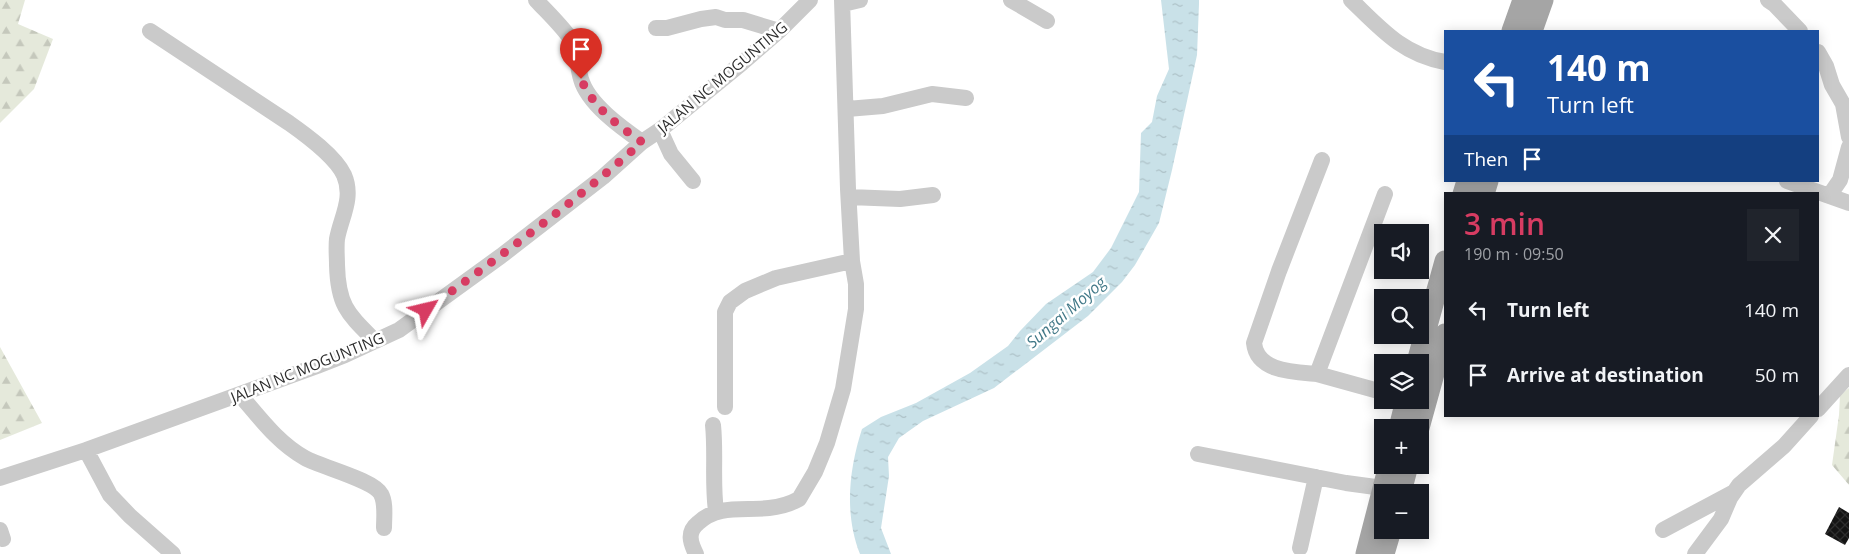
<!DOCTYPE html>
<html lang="en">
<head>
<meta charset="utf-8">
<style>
	body { margin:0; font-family:"Open Sans",sans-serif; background:#20242c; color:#f1f3f6; height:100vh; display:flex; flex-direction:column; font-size:19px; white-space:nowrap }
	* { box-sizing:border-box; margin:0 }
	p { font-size:16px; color:#9ea1a6 }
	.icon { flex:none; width:28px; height:28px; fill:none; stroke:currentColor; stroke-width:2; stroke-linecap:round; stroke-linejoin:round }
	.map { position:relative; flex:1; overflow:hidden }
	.details { position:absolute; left:1444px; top:192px; width:375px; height:225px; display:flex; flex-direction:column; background:#171b24; border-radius:0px; box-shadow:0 2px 12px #0003 }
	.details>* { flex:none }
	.hud { position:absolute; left:1444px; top:30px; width:375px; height:152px; border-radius:0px; box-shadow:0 2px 12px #0003; background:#1a4fa0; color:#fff; overflow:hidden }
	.controls { position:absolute; left:1374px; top:224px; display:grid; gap:10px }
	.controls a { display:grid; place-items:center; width:55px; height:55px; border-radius:0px; background:#171b24; box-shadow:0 2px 12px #0003; font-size:25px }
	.pin { position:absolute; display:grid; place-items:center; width:42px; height:42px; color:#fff; margin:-51px -21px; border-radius:50% 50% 50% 0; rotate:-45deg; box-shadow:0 0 5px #0007 }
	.pin .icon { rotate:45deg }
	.me { position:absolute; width:55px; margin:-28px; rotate:53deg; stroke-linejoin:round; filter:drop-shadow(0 0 4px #0008) }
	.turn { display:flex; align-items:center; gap:18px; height:105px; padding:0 20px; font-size:22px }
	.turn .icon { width:65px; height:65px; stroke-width:2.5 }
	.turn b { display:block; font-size:35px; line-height:42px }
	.then { display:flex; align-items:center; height:48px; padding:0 20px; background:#0003; gap:10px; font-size:19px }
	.round { display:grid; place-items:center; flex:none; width:52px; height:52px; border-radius:0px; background:#20242c }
	.overview { display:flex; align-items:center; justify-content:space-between; height:85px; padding:0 20px }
	h1 { font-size:30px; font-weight:600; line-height:38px; color:#d73c62 }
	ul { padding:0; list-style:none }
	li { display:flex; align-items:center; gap:15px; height:65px; padding:0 20px }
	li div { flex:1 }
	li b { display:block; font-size:19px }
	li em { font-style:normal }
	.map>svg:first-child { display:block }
</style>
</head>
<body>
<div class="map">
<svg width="1849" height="554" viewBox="0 0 1849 554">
	<defs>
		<pattern id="forest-firs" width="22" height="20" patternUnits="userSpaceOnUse" patternTransform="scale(1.25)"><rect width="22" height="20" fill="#e5e9db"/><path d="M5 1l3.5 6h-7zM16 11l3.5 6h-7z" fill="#c5c8bc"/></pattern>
		<pattern id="water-ripples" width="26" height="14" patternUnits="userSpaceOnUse" patternTransform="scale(1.25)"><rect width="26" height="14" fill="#c9e1e8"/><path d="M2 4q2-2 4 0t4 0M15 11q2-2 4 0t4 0" fill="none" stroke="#adc1c7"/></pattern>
		<pattern id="building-cross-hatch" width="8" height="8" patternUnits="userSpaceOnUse" patternTransform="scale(1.25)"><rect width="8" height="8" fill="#141414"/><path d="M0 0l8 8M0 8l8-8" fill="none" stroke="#2e2e2e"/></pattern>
	</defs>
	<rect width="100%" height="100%" fill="#fff"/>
	<path fill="url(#forest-firs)" d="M0,0H25L18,24L53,39L34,89L0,123Z
		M0,347L42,423L0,440Z
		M1849,388V485L1832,465L1839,415L1840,395Z"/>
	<path fill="url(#water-ripples)" d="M1161,0H1199V4L1197,55L1172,170L1159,223L1135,265L1122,282L1088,316L994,388L923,421L899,438L888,457L889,476L881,528L891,554H860C844,514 849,469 862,429L881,417L916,403L970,373L1008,346L1020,331L1046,304L1093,272L1111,248L1139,192L1141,133L1152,122L1157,96L1169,69Z"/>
	<path fill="url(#building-cross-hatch)" d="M1839,507L1849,513V538L1845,545L1825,534Z"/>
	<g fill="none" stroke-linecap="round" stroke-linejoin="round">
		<path stroke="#cacaca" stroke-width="16" d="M536,0C547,12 564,28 572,41C578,54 577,66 581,79C588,104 622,128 642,142
			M1011,0L1047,21
			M1351,0C1380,28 1403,55 1445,62
			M1768,0L1774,4L1800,31
			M843,4L860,0
			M656,28H667L701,19L716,17L725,20H743L779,31
			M150,31L289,123C306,135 335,156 344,175C354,198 341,217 337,239C336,247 337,257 337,265C338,306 348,314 375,341
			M1818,52L1826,66L1832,85L1843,104L1849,137
			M847,109L883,106L932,94L966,98
			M660,130L671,154L693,181
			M1787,181L1849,203
			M1829,196L1840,180L1849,147
			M849,197L900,199L933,195
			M1317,374C1294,372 1257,372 1254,343L1279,271L1322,160
			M1382,392L1317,374L1385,194
			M240,395C260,418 278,443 305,458C321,467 374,480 381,494C386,503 384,517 384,528
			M725,407V312L730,302L745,291L776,278L852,261
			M1818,409L1849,375
			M713,425C716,454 712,482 716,511
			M86,450L110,495L130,516L173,554
			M1198,454L1346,483L1383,488
			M0,478L86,450L317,366L345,355L399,330L501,256L603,177L642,142L660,130L742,63L779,31L810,0
			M0,530L3,539
			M1663,530L1734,492
			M1300,548L1316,477
			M696,554C690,542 687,532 698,523C718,504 744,511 769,508C779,507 790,504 799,499L815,472L827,443L843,389L856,309V284L852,261L848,189L842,0
			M1695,554L1721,519L1730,498L1739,485L1784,446L1811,416"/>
		<path stroke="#a5a5a5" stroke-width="21" d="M1512,31L1523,0
			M1532,31L1543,0
			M1463,194L1467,181
			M1484,194L1488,181
			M1417,362L1445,261
			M1399,428L1406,400
			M1419,428L1445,334
			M1401,492L1408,465
			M1366,554L1389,465
			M1384,554L1391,530"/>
	</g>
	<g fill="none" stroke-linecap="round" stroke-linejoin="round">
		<path stroke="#d73c62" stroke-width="9" stroke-dasharray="0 16.2" d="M426,310C500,256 574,203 642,142C617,125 593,107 581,79"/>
	</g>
	<g text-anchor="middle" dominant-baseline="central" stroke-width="5" stroke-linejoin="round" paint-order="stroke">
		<g font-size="15" fill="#2d2d2d" stroke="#fff">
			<text transform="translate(722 77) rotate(-40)">JALAN NC MOGUNTING</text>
			<text transform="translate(307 367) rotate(-22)">JALAN NC MOGUNTING</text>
		</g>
		<g font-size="16" font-style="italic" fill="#427988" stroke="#fff">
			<text transform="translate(1066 312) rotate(-41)">Sungai Moyog</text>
		</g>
	</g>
</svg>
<div class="controls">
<a><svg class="icon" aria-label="sound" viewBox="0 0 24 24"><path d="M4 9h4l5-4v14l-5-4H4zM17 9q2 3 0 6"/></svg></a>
<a><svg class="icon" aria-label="search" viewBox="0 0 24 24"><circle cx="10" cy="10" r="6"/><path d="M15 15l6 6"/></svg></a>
<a><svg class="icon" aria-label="layers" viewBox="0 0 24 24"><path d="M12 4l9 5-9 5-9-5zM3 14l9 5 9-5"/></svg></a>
<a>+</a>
<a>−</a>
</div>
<div class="pin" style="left:581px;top:79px;background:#d93025"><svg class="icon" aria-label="arrive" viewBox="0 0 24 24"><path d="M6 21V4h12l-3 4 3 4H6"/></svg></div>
<svg class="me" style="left:426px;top:310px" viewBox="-20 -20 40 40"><path d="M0-17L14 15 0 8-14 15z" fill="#d73c62" stroke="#fff" stroke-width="4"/></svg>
<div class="hud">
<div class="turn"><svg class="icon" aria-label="left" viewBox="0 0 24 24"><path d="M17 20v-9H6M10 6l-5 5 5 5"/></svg><div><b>140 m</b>Turn left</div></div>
<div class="then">Then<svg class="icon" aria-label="arrive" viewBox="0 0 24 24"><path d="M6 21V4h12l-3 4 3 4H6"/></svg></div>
</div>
<section class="details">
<div class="overview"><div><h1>3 min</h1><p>190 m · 09:50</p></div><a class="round"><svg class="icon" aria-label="close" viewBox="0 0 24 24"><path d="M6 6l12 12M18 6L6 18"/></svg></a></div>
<ul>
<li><svg class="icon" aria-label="left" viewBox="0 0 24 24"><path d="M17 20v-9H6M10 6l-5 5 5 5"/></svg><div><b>Turn left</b></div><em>140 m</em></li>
<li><svg class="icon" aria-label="arrive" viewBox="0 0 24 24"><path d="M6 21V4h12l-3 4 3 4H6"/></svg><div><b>Arrive at destination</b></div><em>50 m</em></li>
</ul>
</section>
</div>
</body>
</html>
